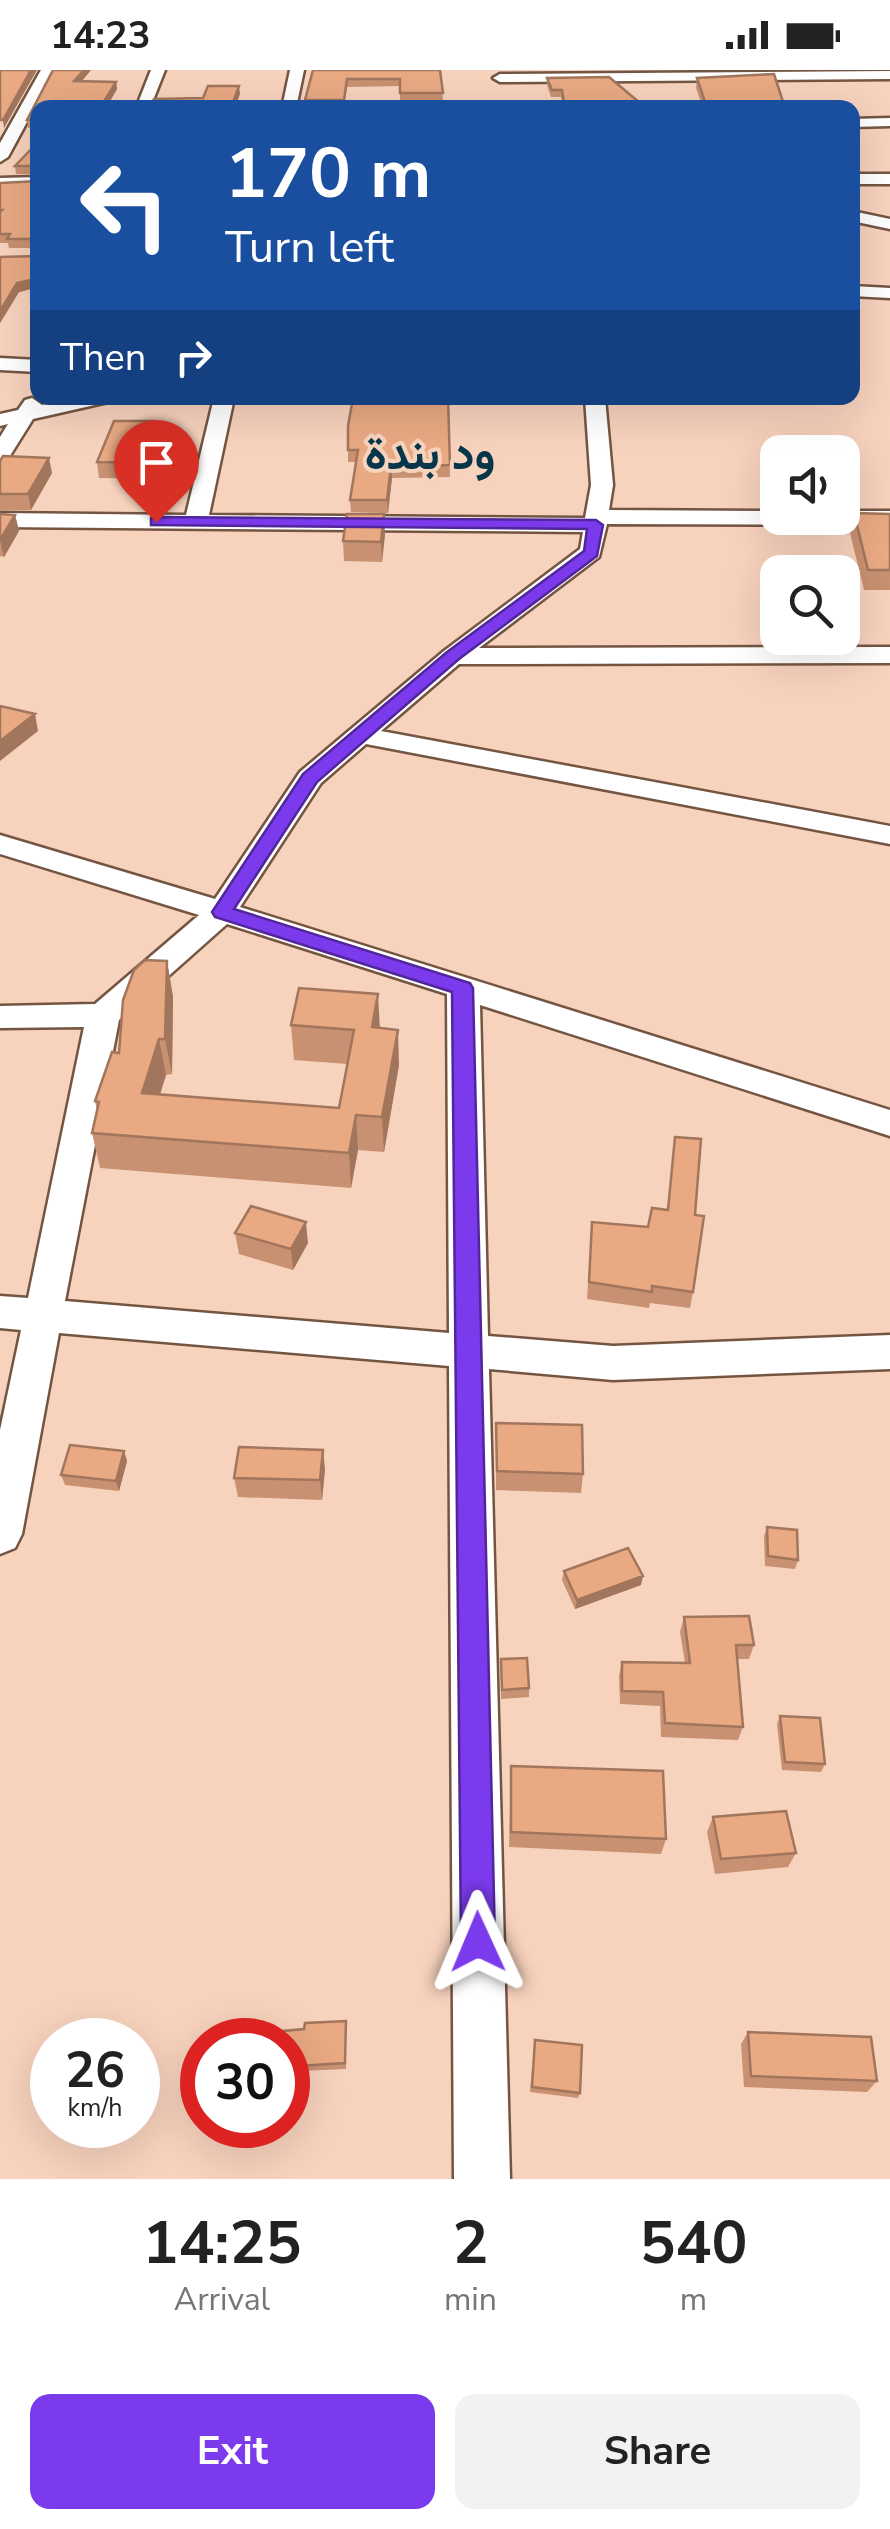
<!DOCTYPE html>
<html lang="en">
<head>
<meta charset="utf-8">
<style>
	body { margin:0; font-family:"Nunito Sans",Vazirmatn,sans-serif; background:#f2f2f2; color:#222; height:100vh; display:flex; flex-direction:column; font-size:38px; white-space:nowrap }
	* { box-sizing:border-box; margin:0 }
	p { font-size:32px; color:#767676 }
	.icon { flex:none; width:55px; height:55px; fill:none; stroke:currentColor; stroke-width:2; stroke-linecap:round; stroke-linejoin:round }
	.map { position:relative; height:2109px; overflow:hidden }
	.details { display:flex; flex-direction:column; background:#fff; flex:1 }
	.details>* { flex:none }
	.guide { position:absolute; left:30px; top:30px; width:830px; height:305px; border-radius:20px; box-shadow:0 10px 40px #0002; background:#1a4fa0; color:#fff; overflow:hidden }
	.tools { position:absolute; left:760px; top:365px; display:grid; gap:20px }
	.tools a { display:grid; place-items:center; width:100px; height:100px; border-radius:20px; background:#fff; box-shadow:0 10px 40px #0002; font-size:50px }
	.speed { position:absolute; left:30px; top:1948px; display:flex; gap:20px; font-size:50px; font-weight:700; text-align:center }
	.speed>* { display:grid; place-content:center; width:130px; height:130px; border-radius:50%; background:#fff; box-shadow:0 10px 40px #0002; line-height:1 }
	.speed small { font-size:25px; font-weight:400 }
	.speed .limit { border:15px solid #d22; background:#fff; color:#111 }
	.pin { position:absolute; display:grid; place-items:center; width:85px; height:85px; color:#fff; margin:-102px -42px; border-radius:50% 50% 50% 0; rotate:-45deg; box-shadow:0 0 10px #0007 }
	.pin .icon { rotate:45deg }
	.me { position:absolute; width:110px; margin:-55px; rotate:359deg; stroke-linejoin:round; filter:drop-shadow(0 0 8px #0008) }
	.turn { display:flex; align-items:center; gap:35px; height:210px; padding:0 30px; font-size:45px }
	.turn .icon { width:130px; height:130px; stroke-width:2.5 }
	.turn b { display:block; font-size:70px; line-height:85px }
	.then { display:flex; align-items:center; height:95px; padding:0 30px; background:#0003; gap:20px; font-size:38px }
	.eta { display:flex; justify-content:space-evenly; align-items:center; height:170px; text-align:center }
	.eta b { font-size:60px; font-weight:700; line-height:70px }
	.primary-button { display:flex; gap:20px; margin-top:auto; padding:20px 30px }
	.primary-button a { flex:1; height:115px; border-radius:20px; background:#7c3aed; color:#fff; font-size:40px; font-weight:700; line-height:115px; text-align:center }
	.primary-button a+a { background:#f2f2f2; color:#222 }
	.status { display:flex; justify-content:space-between; align-items:center; height:70px; padding:0 50px; background:#fff; direction:ltr }
	.status svg { height:28px; fill:currentColor }
	.map>svg:first-child { display:block }
</style>
</head>
<body>
<div class="status"><b>14:23</b><svg viewBox="0 0 49 12"><path d="M0 12V9h3v3zM5 12V6h3v6zM10 12V3h3v9zM15 12V0h3v12zM26 1h20v11H26zM47 4h2v5h-2z"/></svg></div>
<div class="map">
<svg width="890" height="2109" viewBox="0 0 890 2109">
	<rect width="100%" height="100%" fill="#f7d2bd"/>
	<g fill="none" stroke-linecap="round" stroke-linejoin="round">
		<defs>
			<path id="minor" d="M41,0H55L8,87L0,92V73Z
				M151,0H165L150,38H136Z
				M290,0H304L296,38H282Z
				M890,1V9L500,12L493,8L500,4Z
				M890,48V56L852,57V49Z
				M852,104H890V114H852Z
				M38,107V117L0,118V108Z
				M852,141L890,149V159L852,151Z
				M852,216L890,218V228L852,226Z
				M0,288L38,290V302L0,300Z
				M32,328L42,335L75,328H111L108,332L33,349L8,389L0,390V367L8,354L0,356V344L18,340L25,330Z
				M214,328H234L209,445L585,448L591,415L585,328H605L613,415L609,440L778,441V448H842V441H890V455L607,454L599,487L479,578L890,577V593L459,594L381,661L890,756V774L366,674L321,713L240,837L890,1040V1066L480,935L488,1266L613,1276L890,1265V1299L613,1310L489,1299L510,2109H454L449,1296L59,1263L22,1464L15,1478L0,1484V1360L21,1260L0,1258V1226L28,1228L84,957L0,958V936L95,934L199,845L0,784V765L215,829L300,702L444,581L580,479L583,462L0,457V443L186,445ZM227,854L447,924L449,1263L65,1231L119,950Z"/>
		</defs>
		<use href="#minor" stroke="#745542" stroke-width="5"/>
		<use href="#minor" fill="#fff" fill-rule="evenodd"/>
	</g>
	<path fill="#c89171" d="M53,0H91L82,11L116,12L117,19L106,38H38V58H28L27,50Z
		M313,0H440L443,30L400,31V16L347,17L344,38H305V30Z
		M547,8L646,38H563L561,27H551L547,15Z
		M697,8L785,38H703L696,18Z
		M38,72V104H16L15,96Z
		M38,111V178H9L8,173H0V113Z
		M38,186V222L31,219L19,222L0,253V187Z
		M448,328L450,407L392,408L388,443L351,442L350,430L356,392H348V356Z
		M171,372L158,409L99,408L97,392Z
		M0,391L52,403L31,440H0Z
		M854,443L890,444V520H864L850,463Z
		M0,444L15,445L19,461L4,487L0,486Z
		M385,464L382,492L344,491L343,471Z
		M167,891L173,927L172,1004L166,1005L160,1025L339,1038L348,994L294,990L291,955L380,958L399,995L384,1082L358,1080L351,1118L100,1098L92,1063L97,1040L95,1031Z
		M675,1067L695,1145L693,1222L690,1238L650,1233L649,1238L587,1229L592,1152L648,1157L667,1140Z
		M235,1163L308,1173L293,1200L239,1184Z
		M496,1353L583,1404L581,1423L496,1420Z
		M124,1381L127,1391L119,1421L65,1415L61,1405Z
		M325,1399L322,1430L238,1427L234,1408Z
		M767,1457L798,1490L795,1499L765,1496L764,1466Z
		M564,1501L641,1515L575,1539L562,1510Z
		M684,1547L754,1575L749,1589H737L743,1657L738,1670L661,1667L660,1636L620,1634L619,1606L622,1592L685,1593L680,1562Z
		M501,1589L529,1618V1627L501,1629Z
		M780,1646L825,1694L821,1702L782,1700L777,1654Z
		M511,1696L666,1769L661,1784L509,1777Z
		M713,1747L796,1783L788,1797L715,1804L707,1762Z
		M346,1951V1999L301,2001V2007L288,2008V1970L304,1959Z
		M748,1962L877,2011L867,2022L744,2017L741,1974Z
		M534,1976L580,2023L578,2028L530,2022Z"/>
	<path fill="#a2765c" d="M31,0H37L4,58L3,50Z
		M84,0H91L75,19L74,11Z
		M116,12L117,19L106,38H100Z
		M239,16L240,24L235,38H231Z
		M30,210L31,219L19,222L0,253V241L17,213Z
		M169,357L171,372L158,409L156,393Z
		M49,388L52,403L31,440L28,424Z
		M391,396L392,408L388,443L387,430Z
		M384,444L385,464L382,492L381,472Z
		M15,445L19,461L4,487L0,470Z
		M35,644L38,661L0,691V671Z
		M167,891L173,927L172,1004L165,969Z
		M378,924L380,960L372,957Z
		M398,960L399,995L384,1082L382,1047Z
		M159,969L166,1005L149,1058L142,1023Z
		M356,1045L358,1080L351,1118L349,1083Z
		M306,1152L308,1173L293,1200L291,1179Z
		M323,1380L325,1399L322,1430L320,1410Z
		M124,1381L127,1391L119,1421L116,1411Z
		M643,1506L641,1515L575,1539L577,1530Z"/>
	<path fill="#e8a983" stroke="#a2765c" stroke-width="2.5" d="M0,0H31L3,50H0Z
		M53,0H84L74,11L116,12L100,38H38V50H27Z
		M313,0H440L443,23H400V9H347L344,30H305Z
		M774,4L785,38H707L697,8Z
		M609,7L646,38H565L562,20H552L547,8Z
		M208,16H239L231,38H149L154,29L203,28Z
		M38,72V96H15Z
		M38,111V173L36,169H7L10,164H0V142L2,140H0V113Z
		M38,186V214L30,210L17,213L0,241V187Z
		M353,328H448L450,395L391,396L387,430H350L358,380H348V356Z
		M114,351H153L151,356L169,357L156,393L97,392Z
		M3,386L49,388L28,424H0V391Z
		M854,443L890,444V500H868Z
		M0,444L15,445L0,470Z
		M347,444H384L381,472L343,471Z
		M0,636L35,644L0,671Z
		M145,890L167,891L165,969H159L142,1023L339,1038L354,960L291,955L299,918L378,924L372,957L398,960L382,1047L356,1045L349,1083L92,1063L99,1032L95,1031L112,982L119,983L123,930L134,900Z
		M675,1067L701,1069L695,1145L704,1146L693,1222L652,1216V1222L589,1212L592,1152L648,1157L652,1138L668,1140Z
		M251,1136L306,1152L291,1179L235,1163Z
		M496,1353L582,1355L583,1404L497,1401Z
		M70,1375L124,1381L116,1411L61,1405Z
		M239,1377L323,1380L320,1410L234,1408Z
		M767,1457L797,1460L798,1490L768,1486Z
		M628,1478L643,1506L577,1530L564,1501Z
		M749,1546L754,1575H736L743,1657L665,1653L663,1622L622,1621V1592L690,1593L684,1547Z
		M527,1588L529,1618L502,1620L501,1589Z
		M780,1646L820,1648L825,1694L785,1692Z
		M511,1696L663,1701L666,1769L511,1762Z
		M786,1741L796,1783L721,1789L713,1747Z
		M346,1951L345,1993L299,1996V2002H288V1970H262V1963L304,1959L305,1953Z
		M748,1962L871,1967L877,2011L751,2006Z
		M535,1970L582,1975L580,2023L532,2017Z"/>
	<path fill="#7c3aed" stroke="#51269a" stroke-width="2.5" d="M156,447L596,450L603,455L597,486L459,589L317,712L234,839L470,913L473,918L495,1872L490,1884L478,1889L466,1884L461,1872L452,922L215,847L212,842L303,704L447,582L584,481L587,459L151,455V448Z"/>
	<g text-anchor="middle" dominant-baseline="central" stroke-width="8" stroke-linejoin="round" paint-order="stroke">
		<g font-size="45" font-weight="bold" fill="#07364b" stroke="#f7d2bd">
			<text x="430" y="384">ود بندة</text>
		</g>
	</g>
</svg>
<div class="tools">
<a><svg class="icon" aria-label="sound" viewBox="0 0 24 24"><path d="M4 9h4l5-4v14l-5-4H4zM17 9q2 3 0 6"/></svg></a>
<a><svg class="icon" aria-label="search" viewBox="0 0 24 24"><circle cx="10" cy="10" r="6"/><path d="M15 15l6 6"/></svg></a>
</div>
<div class="speed"><div>26<small>km/h</small></div><div class="limit">30</div></div>
<div class="pin" style="left:156px;top:452px;background:#d93025"><svg class="icon" aria-label="arrive" viewBox="0 0 24 24"><path d="M6 21V4h12l-3 4 3 4H6"/></svg></div>
<svg class="me" style="left:478px;top:1872px" viewBox="-20 -20 40 40"><path d="M0-17L14 15 0 8-14 15z" fill="#7c3aed" stroke="#fff" stroke-width="4"/></svg>
<div class="guide">
<div class="turn"><svg class="icon" aria-label="left" viewBox="0 0 24 24"><path d="M17 20v-9H6M10 6l-5 5 5 5"/></svg><div><b>170 m</b>Turn left</div></div>
<div class="then">Then<svg class="icon" aria-label="right" viewBox="0 0 24 24"><path d="M7 20v-9h11M14 6l5 5-5 5"/></svg></div>
</div>
</div>
<section class="details">
<div class="eta">
<div><b>14:25</b><p>Arrival</p></div>
<div><b>2</b><p>min</p></div>
<div><b>540</b><p>m</p></div>
</div>
<div class="primary-button"><a>Exit</a><a>Share</a></div>
</section>
</body>
</html>
